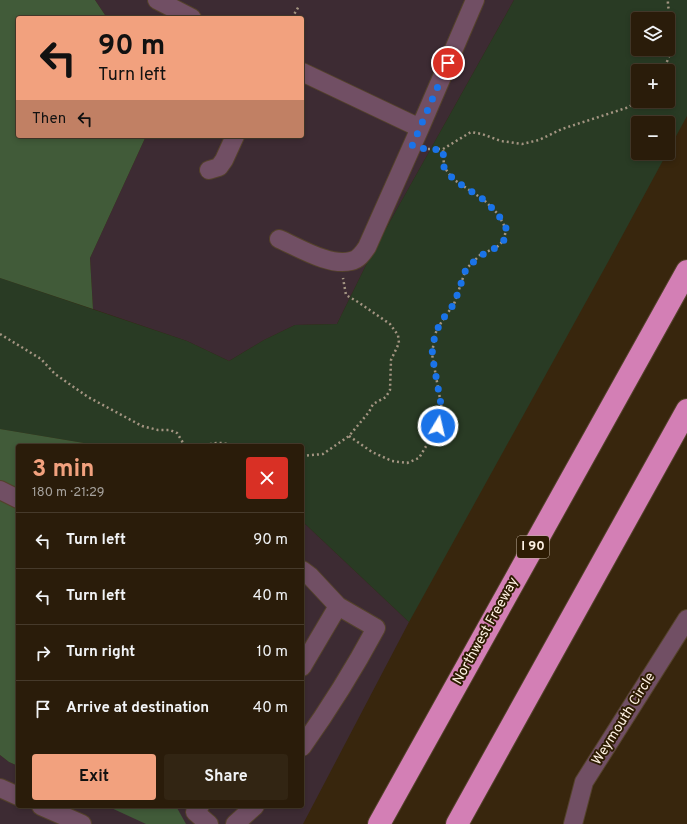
<!DOCTYPE html>
<html lang="en">
<head>
<meta charset="utf-8">
<style>
	body { margin:0; font-family:Overpass,sans-serif; background:#322513; color:#f1f3f6; height:100vh; display:flex; flex-direction:column; font-size:15px; white-space:nowrap }
	* { box-sizing:border-box; margin:0 }
	p { font-size:13px; color:#a5a19c }
	.icon { flex:none; width:22px; height:22px; fill:none; stroke:currentColor; stroke-width:2; stroke-linecap:round; stroke-linejoin:round }
	.map { position:relative; flex:1; overflow:hidden }
	.details { position:absolute; left:16px; top:444px; width:288px; height:364px; display:flex; flex-direction:column; background:#2a1c0a; border-radius:4px; box-shadow:0 2px 6px #0003,0 0 0 1px #463a2b }
	.details>* { flex:none }
	.hud { position:absolute; left:16px; top:16px; width:288px; height:122px; border-radius:4px; box-shadow:0 2px 6px #0003,0 0 0 1px #463a2b; background:#f2a17e; color:#111; overflow:hidden }
	.tools { position:absolute; left:631px; top:12px; display:grid; gap:8px }
	.tools a { display:grid; place-items:center; width:44px; height:44px; border-radius:4px; background:#2a1c0a; box-shadow:0 2px 6px #0003,0 0 0 1px #463a2b; font-size:20px }
	.pin { position:absolute; display:grid; place-items:center; width:34px; height:34px; color:#fff; margin:-17px; border:2px solid #fff; border-radius:50%; box-shadow:0 1px 4px #0007 }
	.me { position:absolute; width:44px; margin:-22px; rotate:9deg; stroke-linejoin:round; filter:drop-shadow(0 0 3px #0008) }
	.turn { display:flex; align-items:center; gap:14px; height:84px; padding:0 16px; font-size:18px }
	.turn .icon { width:52px; height:52px; stroke-width:2.5 }
	.turn b { display:block; font-size:28px; line-height:34px }
	.then { display:flex; align-items:center; height:38px; padding:0 16px; background:#0003; gap:8px; font-size:15px }
	.round { display:grid; place-items:center; flex:none; width:42px; height:42px; border-radius:4px; background:#322513 }
	.summary { display:flex; align-items:center; justify-content:space-between; height:68px; padding:0 16px }
	h1 { font-size:24px; font-weight:700; line-height:30px; color:#f2a17e }
	.cta { display:flex; gap:8px; margin-top:auto; padding:8px 16px }
	.cta a { flex:1; height:46px; border-radius:4px; background:#f2a17e; color:#111; font-size:16px; font-weight:700; line-height:46px; text-align:center }
	.cta a+a { background:#322513; color:#f1f3f6 }
	ul { padding:0; list-style:none }
	li { display:flex; align-items:center; gap:12px; height:56px; padding:0 16px; border-top:1px solid #463a2b }
	li div { flex:1 }
	li b { display:block; font-size:15px }
	li em { font-style:normal }
	.map>svg:first-child { display:block }
</style>
</head>
<body>
<div class="map">
<svg width="687" height="824" viewBox="0 0 687 824">
	<rect width="100%" height="100%" fill="#38260d"/>
	<path fill="#3d2b33" d="M95,0H514L369,259L337,324L295,325L264,340L229,361L187,341L93,309L90,258L146,136H302V18H107Z
		M302,521L409,622L303,824H0V755L9,762L18,766V806H302Z"/>
	<path fill="#293b24" fill-rule="evenodd" d="M514,0H687V116L668,151V123H638V153H667L608,262L409,622L302,521V446H102L0,429V278L187,341L229,361L264,340L295,325L337,324L369,259ZM638,19H668V49H638ZM638,71H668V101H638Z"/>
	<path fill="#415b39" d="M0,0H95L107,18H18V136H146L90,258L93,309L0,278Z
		M0,429L102,446H18V766L9,762L0,755Z
		M107,806H176L186,824H146Z"/>
	<g fill="none" stroke-linecap="round" stroke-linejoin="round">
		<defs>
			<path id="minor" d="M157,0L192,18
				M302,72L420,128L475,0
				M209,170L219,167L224,160L235,136
				M279,239C298,247 330,267 351,261C358,260 363,253 367,247L420,128
				M0,490L18,499
				M302,570L310,576L338,606L376,628C354,669 329,709 302,747
				M302,667L338,606
				M0,788L18,796
				M41,806L82,824
				M200,806L195,812L209,824
				M235,824L255,806
				M573,824L584,782L687,619"/>
			<path id="highway" d="M379,824L687,271
				M457,824L687,410"/>
		</defs>
		<use href="#minor" stroke="#54422b" stroke-width="20"/>
		<use href="#highway" stroke="#54422b" stroke-width="24"/>
		<path stroke="#a49582" stroke-width="2.5" stroke-dasharray="2 3" stroke-linecap="butt" d="M292,18L299,6
			M663,71C668,59 675,45 674,31C674,21 667,11 668,0
			M428,149H443L471,132L482,134L501,141L522,144L539,140L562,129L629,107L638,100
			M0,334L41,359L55,374L88,397L142,426L158,430H170L177,433L185,446
			M349,436L372,452L392,461L407,463L419,458L438,426L442,410L432,354L435,334L442,321L454,304L466,269L480,255L497,247L504,240L506,229L498,214L484,200L453,179L444,167L443,149
			M205,446C216,441 225,443 236,446
			M302,456L323,454L349,436L369,412L373,404L386,397L390,390L391,360L399,343L398,335L390,324L358,302L346,295L343,278"/>
		<use href="#minor" stroke="#714f64" stroke-width="18"/>
		<use href="#highway" stroke="#d37fb5" stroke-width="22"/>
	</g>
	<g fill="none" stroke-linecap="round" stroke-linejoin="round">
		<path stroke="#1a73e8" stroke-width="7" stroke-dasharray="0 12.6" d="M438,426L442,410L432,354L435,334L442,320L454,304L466,269L480,256L497,247L504,240L506,228L498,214L484,200L453,179L444,167L443,149L431,150L412,146L448,63"/>
	</g>
	<g text-anchor="middle" dominant-baseline="central" stroke-width="4" stroke-linejoin="round" paint-order="stroke">
		<rect fill="#2e1c03" stroke="#c0b1a0" stroke-width="1" x="517" y="536" width="32" height="22" rx="3"/>
		<g font-size="13" font-weight="bold" fill="#fef1e3">
			<text x="533" y="547">I 90</text>
		</g>
		<g font-size="14" fill="#fef1e3" stroke="#2e1c03">
			<text transform="translate(486 631) rotate(-61)">Northwest Freeway</text>
			<text transform="translate(624 719) rotate(-58)">Weymouth Circle</text>
		</g>
	</g>
</svg>
<div class="tools">
<a><svg class="icon" aria-label="layers" viewBox="0 0 24 24"><path d="M12 4l9 5-9 5-9-5zM3 14l9 5 9-5"/></svg></a>
<a>+</a>
<a>−</a>
</div>
<div class="pin" style="left:448px;top:63px;background:#d93025"><svg class="icon" aria-label="arrive" viewBox="0 0 24 24"><path d="M6 21V4h12l-3 4 3 4H6"/></svg></div>
<svg class="me" style="left:438px;top:426px" viewBox="-20 -20 40 40"><circle r="17" fill="#1a73e8" stroke="#fff" stroke-width="3"/><path d="M0-11L8 9 0 5-8 9z" fill="#fff"/></svg>
<div class="hud">
<div class="turn"><svg class="icon" aria-label="left" viewBox="0 0 24 24"><path d="M17 20v-9H6M10 6l-5 5 5 5"/></svg><div><b>90 m</b>Turn left</div></div>
<div class="then">Then<svg class="icon" aria-label="left" viewBox="0 0 24 24"><path d="M17 20v-9H6M10 6l-5 5 5 5"/></svg></div>
</div>
<section class="details">
<div class="summary"><div><h1>3 min</h1><p>180 m · 21:29</p></div><a class="round" style="background:#d93025;color:#fff"><svg class="icon" aria-label="close" viewBox="0 0 24 24"><path d="M6 6l12 12M18 6L6 18"/></svg></a></div>
<ul>
<li><svg class="icon" aria-label="left" viewBox="0 0 24 24"><path d="M17 20v-9H6M10 6l-5 5 5 5"/></svg><div><b>Turn left</b></div><em>90 m</em></li>
<li><svg class="icon" aria-label="left" viewBox="0 0 24 24"><path d="M17 20v-9H6M10 6l-5 5 5 5"/></svg><div><b>Turn left</b></div><em>40 m</em></li>
<li><svg class="icon" aria-label="right" viewBox="0 0 24 24"><path d="M7 20v-9h11M14 6l5 5-5 5"/></svg><div><b>Turn right</b></div><em>10 m</em></li>
<li><svg class="icon" aria-label="arrive" viewBox="0 0 24 24"><path d="M6 21V4h12l-3 4 3 4H6"/></svg><div><b>Arrive at destination</b></div><em>40 m</em></li>
</ul>
<div class="cta"><a>Exit</a><a>Share</a></div>
</section>
</div>
</body>
</html>
